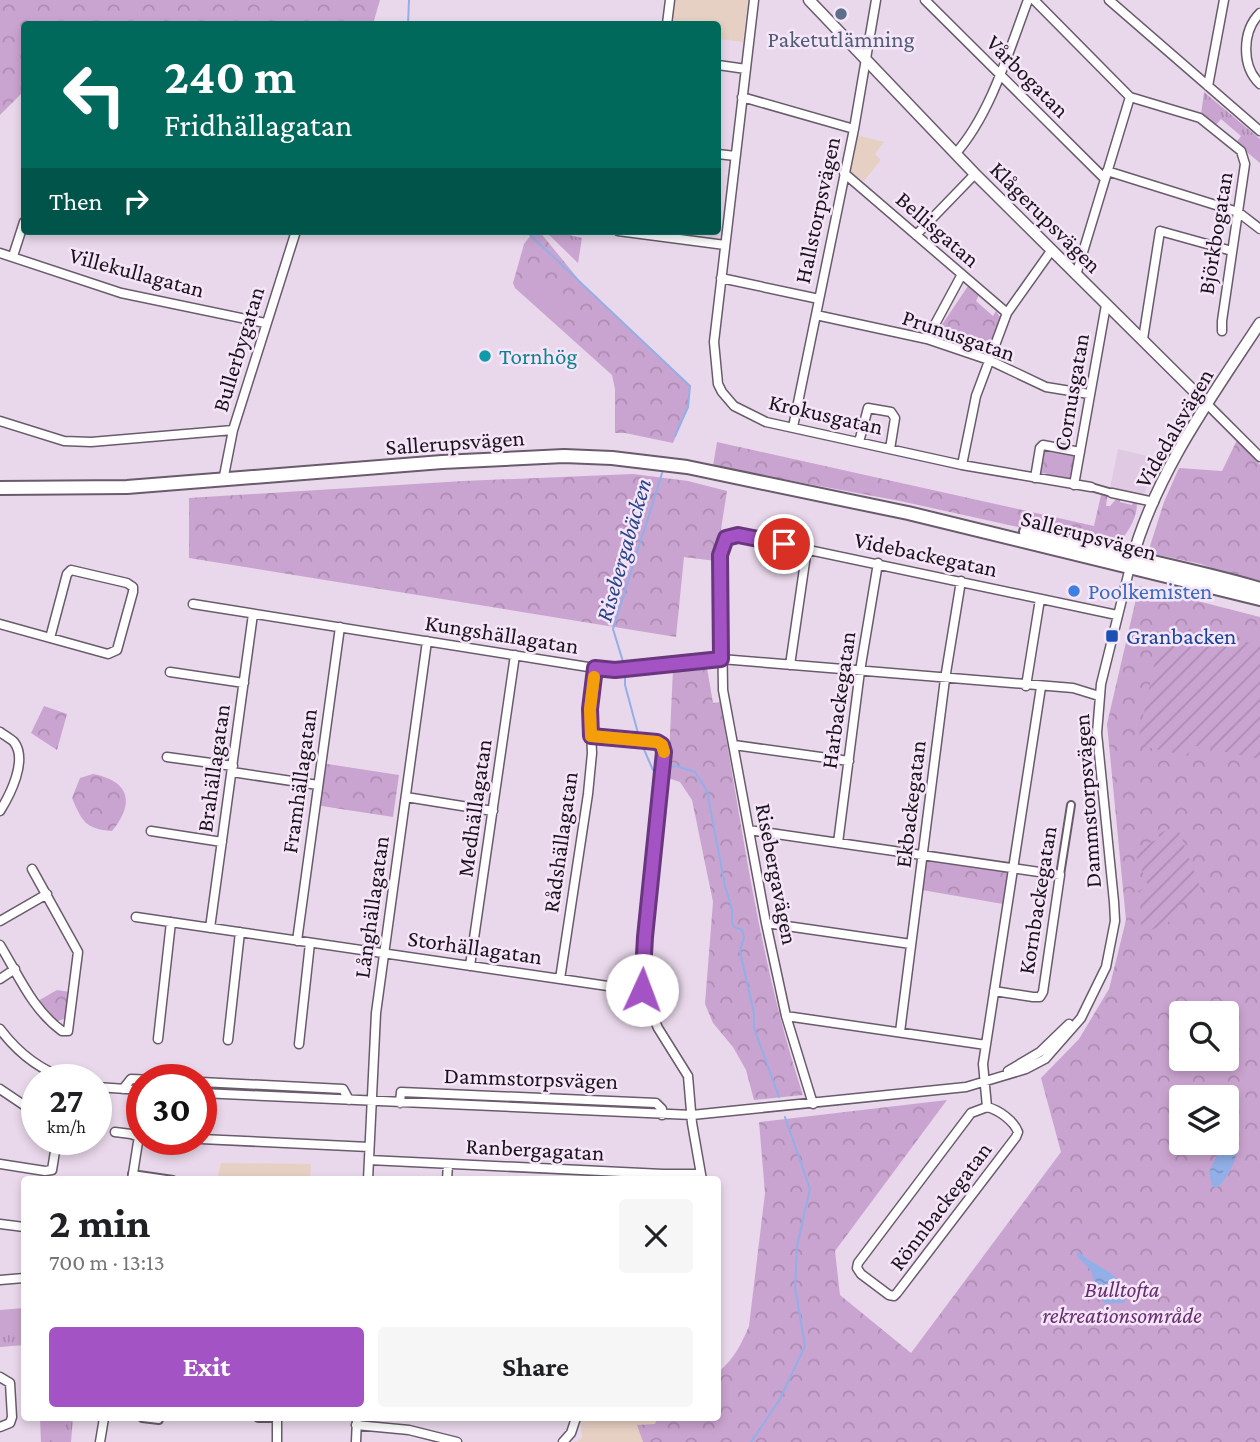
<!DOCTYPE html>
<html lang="en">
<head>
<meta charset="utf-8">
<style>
	body { margin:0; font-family:"Crimson Pro",serif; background:#f6f6f6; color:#202124; height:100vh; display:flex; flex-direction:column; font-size:26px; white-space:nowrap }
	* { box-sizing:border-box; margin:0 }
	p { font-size:23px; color:#757577 }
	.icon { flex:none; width:38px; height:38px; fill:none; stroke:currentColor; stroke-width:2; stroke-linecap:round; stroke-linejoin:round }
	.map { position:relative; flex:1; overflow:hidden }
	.drawer { position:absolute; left:21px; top:1176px; width:700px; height:245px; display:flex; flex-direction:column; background:#fff; border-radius:7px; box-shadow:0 4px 10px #0003 }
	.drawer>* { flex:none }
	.top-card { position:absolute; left:21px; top:21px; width:700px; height:214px; border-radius:7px; box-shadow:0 4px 10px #0003; background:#00695c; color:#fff; overflow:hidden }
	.tools { position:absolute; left:1169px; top:1001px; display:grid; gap:14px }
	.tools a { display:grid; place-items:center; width:70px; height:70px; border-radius:7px; background:#fff; box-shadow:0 4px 10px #0003; font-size:35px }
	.speed { position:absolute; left:21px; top:1064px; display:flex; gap:14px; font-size:35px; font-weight:700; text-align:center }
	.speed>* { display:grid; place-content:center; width:91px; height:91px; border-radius:50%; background:#fff; box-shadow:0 4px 10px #0003; line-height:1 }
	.speed small { font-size:18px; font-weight:400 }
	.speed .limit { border:10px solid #d22; background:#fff; color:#111 }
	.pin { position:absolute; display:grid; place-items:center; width:60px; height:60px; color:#fff; margin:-30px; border:4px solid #fff; border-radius:50%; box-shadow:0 2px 7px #0007 }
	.me { position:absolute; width:77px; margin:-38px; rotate:2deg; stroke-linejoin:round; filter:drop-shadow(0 0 5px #0008) }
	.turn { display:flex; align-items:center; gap:24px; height:147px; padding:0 28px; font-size:32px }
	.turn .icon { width:91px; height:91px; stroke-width:2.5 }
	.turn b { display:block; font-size:49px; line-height:60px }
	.then { display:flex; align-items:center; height:66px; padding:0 28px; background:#0003; gap:14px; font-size:26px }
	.round { display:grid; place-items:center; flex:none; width:74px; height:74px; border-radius:7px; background:#f6f6f6 }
	.headline { display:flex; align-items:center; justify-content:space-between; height:119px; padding:0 28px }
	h1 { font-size:42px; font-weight:700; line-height:52px }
	.button { display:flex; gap:14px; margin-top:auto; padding:14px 28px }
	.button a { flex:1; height:80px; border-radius:7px; background:#a353c4; color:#fff; font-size:28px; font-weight:700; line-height:80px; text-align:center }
	.button a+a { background:#f6f6f6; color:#202124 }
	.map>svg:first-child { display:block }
</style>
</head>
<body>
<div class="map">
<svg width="1260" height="1442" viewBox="0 0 1260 1442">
	<defs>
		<pattern id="grass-tufts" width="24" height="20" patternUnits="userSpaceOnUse" patternTransform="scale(1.75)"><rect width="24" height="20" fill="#caa4d0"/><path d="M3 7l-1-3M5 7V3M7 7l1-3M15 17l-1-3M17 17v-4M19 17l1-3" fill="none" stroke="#ad8cb2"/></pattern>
		<pattern id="park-crowns" width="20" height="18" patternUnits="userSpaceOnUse" patternTransform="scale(1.75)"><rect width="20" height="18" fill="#caa4d0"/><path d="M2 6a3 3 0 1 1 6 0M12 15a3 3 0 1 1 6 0" fill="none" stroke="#ad8cb2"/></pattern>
		<pattern id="garden-furrows" width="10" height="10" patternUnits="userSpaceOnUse" patternTransform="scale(1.75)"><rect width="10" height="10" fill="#caa4d0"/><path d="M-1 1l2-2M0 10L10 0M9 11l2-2" fill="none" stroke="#ad8cb2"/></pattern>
		<pattern id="water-ripples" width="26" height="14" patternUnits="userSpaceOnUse" patternTransform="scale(1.75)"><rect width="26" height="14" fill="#92afe8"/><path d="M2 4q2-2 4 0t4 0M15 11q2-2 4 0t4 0" fill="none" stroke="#7d96c6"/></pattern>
	</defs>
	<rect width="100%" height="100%" fill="#e9d8eb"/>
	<path fill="#e0cae3" d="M1118,449L1160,459L1144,494L1110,488Z"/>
	<path fill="#e6d0c3" d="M674,0H748L743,42L718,39V24H671Z
		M857,135L884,142L875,154L881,160L864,181L848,171Z
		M221,1163L311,1164L310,1179H217Z
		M580,1418H657L655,1424L638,1425L643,1442H571L578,1441L582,1437Z"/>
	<path fill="url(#grass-tufts)" d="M1204,92L1260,139V163L1236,143L1241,136L1221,119L1216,125L1201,115Z
		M545,231H568L569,235L582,238L578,263Z
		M24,1308V1345L0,1347V1310Z
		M40,1418H73L71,1442H41Z"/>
	<path fill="url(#park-crowns)" fill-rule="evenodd" d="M0,0H380L373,24H105L94,22L91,24H24V91L0,115Z
		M534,231H539L584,286L690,386L688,407L673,443L625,433H615V389L612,375L515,288L513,283L524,244Z
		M968,286L979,295L976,301L993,316L996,311L1001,319L988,353L982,355L971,353L972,348L933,338Z
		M1237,440L1260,465V587L1201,564L1154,554L1150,546L1164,502L1179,468L1222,471Z
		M717,442L1094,526L1101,495L1094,493L1098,490L1108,492L1106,506H1110L1118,497H1120V502L1132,505L1134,500L1137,503C1137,521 1126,534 1116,547L1072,535L1023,528L900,501L713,466Z
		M1044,451L1073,456L1076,461L1071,481L1067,482V478L1043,473L1041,478L1038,476L1041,454Z
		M633,474L688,481L727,491L716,561L684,557L676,637L189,558V498L463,481Z
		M1139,586L1260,617V1442H643L637,1425L655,1424L657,1418H718V1372C733,1361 742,1343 749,1326L765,1193L759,1122L947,1100L835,1251L840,1295L911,1353L1061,1152L1041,1078L1079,1039L1109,989L1126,920L1107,724ZM1181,1013H1227V1059H1181ZM1181,1097H1227V1143H1181Z
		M707,668L713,703L720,702C743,833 761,968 803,1095L754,1100L746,1070L733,1047L713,1023L705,1004L713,902L692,800L680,782L668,778L673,669Z
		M44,706L67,714L57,750L31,733Z
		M321,763L399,775L393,817L315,805Z
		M93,774C130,781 135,803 112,831C85,829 82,821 72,798L80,778Z
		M926,860L1008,871L1003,904L922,890Z
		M57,990L70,992L67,1018L55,1022L36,1002Z"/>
	<path fill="url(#garden-furrows)" d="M1163,623L1260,645V759L1192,745L1188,756L1137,745Z
		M1177,826L1203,895L1177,904L1181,916L1145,933L1137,915L1147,910L1138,891L1148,886L1133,848L1160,839L1158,834Z"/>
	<path fill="#caa4d0" d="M535,279L562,305L551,317L523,291Z"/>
	<path fill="url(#water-ripples)" d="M1235,1127H1238C1244,1143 1230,1180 1216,1188L1212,1186L1209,1172L1223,1143H1227V1132Z
		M1078,1251C1094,1268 1126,1272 1126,1300L1123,1303L1106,1304L1099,1297L1091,1271L1077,1256Z"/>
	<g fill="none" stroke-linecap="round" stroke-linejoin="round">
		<path stroke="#92afe8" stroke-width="2" d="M408,24L409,0
			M526,231L690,386L688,407L675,436
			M624,665L613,629L663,470
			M625,671V685L639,737
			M642,745L653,770L659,769
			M668,767L676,766L695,772L707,791L725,886L732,909V922L734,927L742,930L744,937L740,951L754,1014V1028L779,1097
			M751,1442L780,1399L805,1346L795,1287L797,1246L810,1189L785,1117"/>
		<defs>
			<path id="pedestrian" d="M1091,487L1112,493
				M1060,875L1071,805
				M132,1174L173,1180
				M142,1418L159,1420
				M258,1418H277"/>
			<path id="minor" d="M754,0L714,342L718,384L722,392L734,406L766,422L962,465L1091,487
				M925,0L1105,179
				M1034,0L1130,97L1200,118L1241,151L1245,164L1222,321V331
				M1109,0L1260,131
				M1260,13C1242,31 1241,66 1260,84
				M667,24L670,0
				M718,65L746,69
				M1208,86L1224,0
				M742,97L854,129
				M718,154L735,156
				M955,154C990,116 1010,48 1028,0
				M1107,171L1238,212L1260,229
				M844,173L1007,313
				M618,231L725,245
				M916,235L975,174
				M0,253L121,293L265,323
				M13,256L24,222
				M1076,275L1130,97
				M721,278L819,299
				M816,315L927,339L989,360L1046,387L1089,394
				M927,339L961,276
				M1143,339L1160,231L1232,251
				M1207,404L1260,457
				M0,421L64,441L91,442L233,430
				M793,427L854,129L876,0
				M859,442L868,408L891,412L895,418L890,449
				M962,465L976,396L1007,313L1051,251
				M1035,478L1040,448L1043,445L1080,452
				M223,481L233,430L296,231
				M1074,485L1106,305
				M1112,493L1154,502
				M193,604L607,670L721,659L1073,688L1099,696
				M0,624L108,654L117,650L133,592V587L127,583L71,570L67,574L50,638
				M790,665L807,548
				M170,672L244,683
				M1026,686L1040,599
				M0,732C4,735 11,739 14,742C28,760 10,795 0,811
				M591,736L657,742L662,745L665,752L644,937L642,991L658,1028L688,1076L692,1123L702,1180
				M734,745L849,761
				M167,757L233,766
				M232,772L318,785
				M406,797L493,811
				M749,830L1060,875L1043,992L1040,997H1033L994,991
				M151,831L222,842
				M838,843L860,671L878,563
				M136,917L642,991
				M0,921L47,894
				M766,923L911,944
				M210,928L253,614
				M297,941L340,627
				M0,945C19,976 32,1009 62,1031H68L78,952L32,869
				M470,966L515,655
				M0,979L15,969
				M560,979L588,794L592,753L590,709L595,668
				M786,1016L986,1045
				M0,1029C18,1053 41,1071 70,1080
				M900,1032L945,679L961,581
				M158,1039L171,922
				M228,1040L240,932
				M299,1044L310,943
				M1008,1071L1040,1052L1069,1024
				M201,1082L343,1089L349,1100
				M96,1087L142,1090
				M0,1089L37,1114
				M123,1089L131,1079L155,1080
				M201,1093L692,1115L966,1087L1026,1069L1045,1059L1081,1018L1106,967L1115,921L1114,902L1097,733L1101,684L1130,567
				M400,1103L401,1092L656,1103L662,1109V1115
				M813,1104L786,1016L766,923L723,690L721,555L726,538L738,535L1117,615
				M987,1107C999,1110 1014,1121 1018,1132L1016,1137L897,1293L894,1296L889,1295L861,1274L857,1268L858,1263L971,1113L987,1107L983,1064L1041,687
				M115,1132L131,1134L142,1138
				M201,1139L369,1147
				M369,1160L663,1174H700
				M0,1164L45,1171L52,1170L57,1139
				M132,1180L138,1142L140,1138
				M368,1180L376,1013L427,641
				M447,1180L448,1164
				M0,1224L24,1227
				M0,1280L24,1278
				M0,1377L10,1383L12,1417L10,1423L0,1427
				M356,1425L409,1430L457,1442
				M100,1442L104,1418
				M277,1442V1418
				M356,1442L357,1418
				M563,1442L571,1433L576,1418"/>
			<path id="tertiary" d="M809,0L975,174L1207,404
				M1131,563C1155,474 1210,399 1260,323"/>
			<path id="secondary" d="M0,488L127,487L442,462L564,456L612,458L687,467L908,513L1260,599
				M1026,532C1068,539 1107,552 1149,561C1186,570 1223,578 1260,589"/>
		</defs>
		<use href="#pedestrian" stroke="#695b6c" stroke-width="10"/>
		<use href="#minor" stroke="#695b6c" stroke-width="11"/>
		<use href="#tertiary" stroke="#695b6c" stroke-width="13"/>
		<use href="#secondary" stroke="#695b6c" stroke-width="16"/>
		<use href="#pedestrian" stroke="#fff" stroke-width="6"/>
		<use href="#minor" stroke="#fff" stroke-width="8"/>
		<use href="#tertiary" stroke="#fff" stroke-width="10"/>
		<use href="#secondary" stroke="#fff" stroke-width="12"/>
	</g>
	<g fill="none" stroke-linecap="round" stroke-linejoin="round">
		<defs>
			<path id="route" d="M642,990L645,937L664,752L662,745L657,742L591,736L590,709L595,668L615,670L721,659L720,555L726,538L738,535L784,544"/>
		</defs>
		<use href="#route" stroke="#6a367f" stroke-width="18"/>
		<use href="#route" stroke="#a353c4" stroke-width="12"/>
		<path stroke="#f59e0b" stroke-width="12" d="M594,677L590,709L591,736L657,742L662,745L664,752"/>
	</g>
	<circle fill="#5c6f8a" stroke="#f6e5f9" stroke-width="2.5" cx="841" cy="14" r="7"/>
	<circle fill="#0f9aa8" stroke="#f6e5f9" stroke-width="2.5" cx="485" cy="356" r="7"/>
	<circle fill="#3f7fe0" stroke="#f6e5f9" stroke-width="2.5" cx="1074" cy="591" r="7"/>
	<rect fill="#1a4fb4" stroke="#f6e5f9" stroke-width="2.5" x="1105" y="629" width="14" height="14" rx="3.5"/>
	<g text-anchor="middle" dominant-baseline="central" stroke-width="5" stroke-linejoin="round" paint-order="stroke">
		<g font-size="23" fill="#4e5e75" stroke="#f6e5f9">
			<text x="841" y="39">Paketutlämning</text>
		</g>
		<g font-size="23" fill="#19131a" stroke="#f6e5f9">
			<text transform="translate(1028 76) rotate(45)">Vårbogatan</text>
			<text transform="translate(817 210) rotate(-78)">Hallstorpsvägen</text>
			<text transform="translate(1046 217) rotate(45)">Klågerupsvägen</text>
			<text transform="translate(938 229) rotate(41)">Bellisgatan</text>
			<text transform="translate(1215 233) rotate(-81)">Björkbogatan</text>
			<text transform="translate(137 272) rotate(15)">Villekullagatan</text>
			<text transform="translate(959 335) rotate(19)">Prunusgatan</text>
			<text transform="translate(238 349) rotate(-73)">Bullerbygatan</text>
			<text transform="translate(1071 392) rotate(-80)">Cornusgatan</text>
			<text transform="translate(826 414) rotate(13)">Krokusgatan</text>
			<text transform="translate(1174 428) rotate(-60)">Videdalsvägen</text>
			<text transform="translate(455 442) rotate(-4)">Sallerupsvägen</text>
			<text transform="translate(1089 535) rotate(15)">Sallerupsvägen</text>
			<text transform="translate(926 554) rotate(12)">Videbackegatan</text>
			<text transform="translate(502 634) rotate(9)">Kungshällagatan</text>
			<text transform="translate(838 700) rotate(-82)">Harbackegatan</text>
			<text transform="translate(213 768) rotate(-82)">Brahällagatan</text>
			<text transform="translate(299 781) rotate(-82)">Framhällagatan</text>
			<text transform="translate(1087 801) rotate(-94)">Dammstorpsvägen</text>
			<text transform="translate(910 804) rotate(-83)">Ekbackegatan</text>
			<text transform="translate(474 808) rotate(-82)">Medhällagatan</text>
			<text transform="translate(560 842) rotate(-82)">Rådshällagatan</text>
			<text transform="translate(777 874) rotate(79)">Risebergavägen</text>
			<text transform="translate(1037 900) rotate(-81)">Kornbackegatan</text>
			<text transform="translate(371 907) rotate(-82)">Långhällagatan</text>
			<text transform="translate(475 947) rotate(8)">Storhällagatan</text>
			<text transform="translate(531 1078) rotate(2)">Dammstorpsvägen</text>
			<text transform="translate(535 1149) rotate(3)">Ranbergagatan</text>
			<text transform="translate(940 1206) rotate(-53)">Rönnbackegatan</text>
		</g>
		<g font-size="23" fill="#0d838f" stroke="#f6e5f9" text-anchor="start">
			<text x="499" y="356">Tornhög</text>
		</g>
		<g font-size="23" fill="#366cbe" stroke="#f6e5f9" text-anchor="start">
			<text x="1088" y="591">Poolkemisten</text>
		</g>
		<g font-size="23" fill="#164399" stroke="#f6e5f9" text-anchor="start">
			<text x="1126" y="636">Granbacken</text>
		</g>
		<g font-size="23" font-style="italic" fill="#642d6e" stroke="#f6e5f9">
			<text x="1122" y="1289">Bulltofta<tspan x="1122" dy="26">rekreationsområde</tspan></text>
		</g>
		<g font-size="24" font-style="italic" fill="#264589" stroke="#f6e5f9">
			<text transform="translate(623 550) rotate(-74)">Risebergabäcken</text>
		</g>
	</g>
</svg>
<div class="tools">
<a><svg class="icon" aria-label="search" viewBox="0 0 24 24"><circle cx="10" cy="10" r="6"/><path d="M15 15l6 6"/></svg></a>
<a><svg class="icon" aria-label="layers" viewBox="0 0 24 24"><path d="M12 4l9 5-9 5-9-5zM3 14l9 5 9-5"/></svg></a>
</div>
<div class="speed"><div>27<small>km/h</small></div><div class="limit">30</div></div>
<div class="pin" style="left:784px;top:544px;background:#d93025"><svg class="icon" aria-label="arrive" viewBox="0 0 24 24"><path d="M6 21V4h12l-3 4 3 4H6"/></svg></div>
<svg class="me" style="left:642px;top:990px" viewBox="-20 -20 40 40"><circle r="19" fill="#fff"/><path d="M0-13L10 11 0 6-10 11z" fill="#a353c4"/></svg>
<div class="top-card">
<div class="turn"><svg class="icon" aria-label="left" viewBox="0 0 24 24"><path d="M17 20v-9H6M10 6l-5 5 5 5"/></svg><div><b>240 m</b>Fridhällagatan</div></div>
<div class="then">Then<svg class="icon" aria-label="right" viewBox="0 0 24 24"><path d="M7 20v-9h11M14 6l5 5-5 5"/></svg></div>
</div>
<section class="drawer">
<div class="headline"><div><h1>2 min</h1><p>700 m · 13:13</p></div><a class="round"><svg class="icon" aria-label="close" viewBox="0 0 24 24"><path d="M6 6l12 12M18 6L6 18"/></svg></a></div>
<div class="button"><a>Exit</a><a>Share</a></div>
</section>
</div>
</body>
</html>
